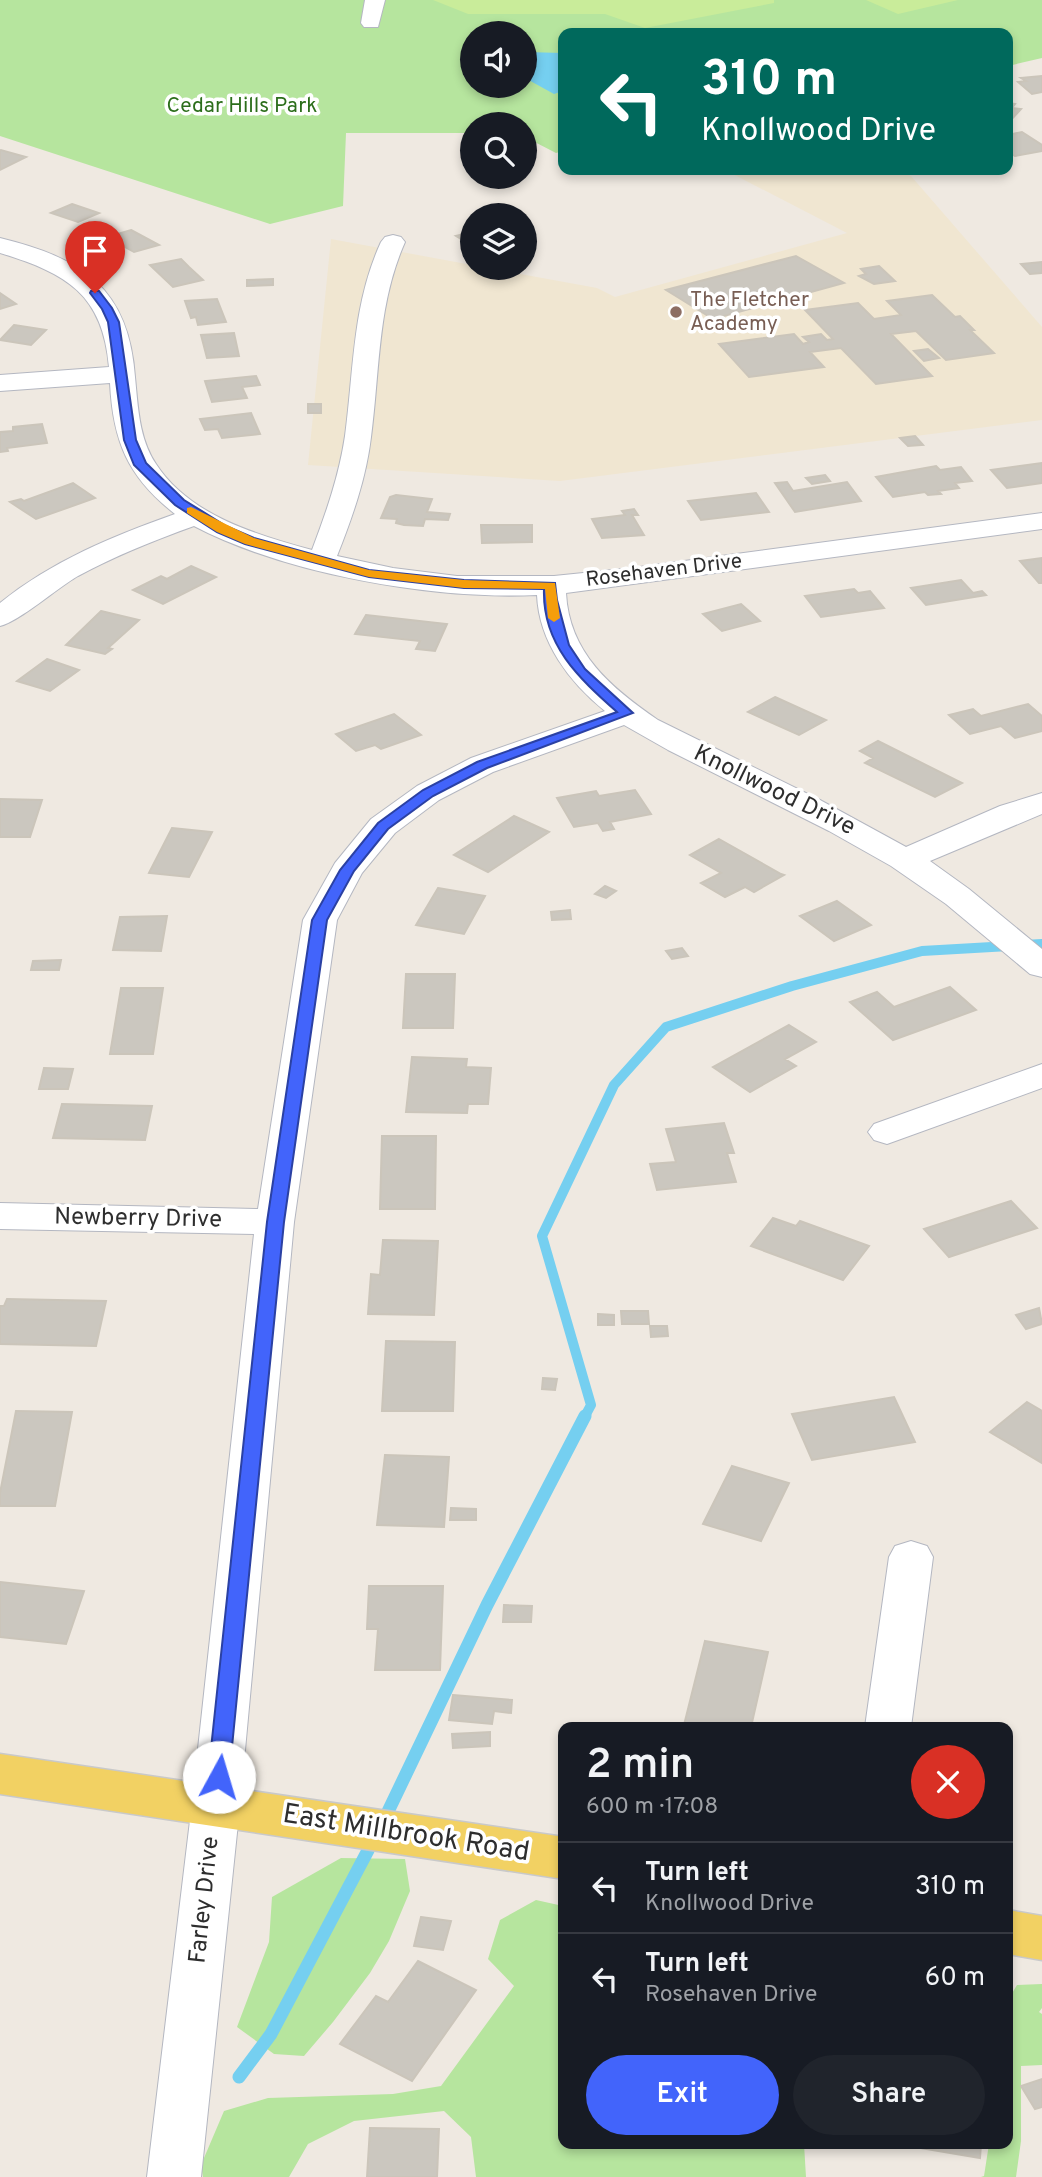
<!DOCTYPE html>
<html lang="en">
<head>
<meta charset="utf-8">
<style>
	body { margin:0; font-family:Overpass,sans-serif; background:#20242c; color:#f1f3f6; height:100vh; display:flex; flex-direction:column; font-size:26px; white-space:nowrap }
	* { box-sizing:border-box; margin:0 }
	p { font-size:23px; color:#9ea1a6 }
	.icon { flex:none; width:38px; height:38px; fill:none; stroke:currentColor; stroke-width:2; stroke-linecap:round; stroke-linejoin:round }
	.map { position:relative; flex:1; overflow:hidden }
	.details { position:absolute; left:558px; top:1722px; width:455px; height:427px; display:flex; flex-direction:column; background:#171b24; border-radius:14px; box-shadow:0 4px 10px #0003 }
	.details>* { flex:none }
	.top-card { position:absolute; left:558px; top:28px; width:455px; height:147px; border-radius:14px; box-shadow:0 4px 10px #0003; background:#00695c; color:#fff; overflow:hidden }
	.tools { position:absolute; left:460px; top:21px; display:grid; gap:14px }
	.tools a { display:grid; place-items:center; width:77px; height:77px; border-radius:50%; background:#171b24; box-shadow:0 4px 10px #0003; font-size:35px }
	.pin { position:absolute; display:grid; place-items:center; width:60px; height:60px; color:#fff; margin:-72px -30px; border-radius:50% 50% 50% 0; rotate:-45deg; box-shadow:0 0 7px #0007 }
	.pin .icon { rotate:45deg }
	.me { position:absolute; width:77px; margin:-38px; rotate:6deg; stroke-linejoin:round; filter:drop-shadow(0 0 5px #0008) }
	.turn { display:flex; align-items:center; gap:24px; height:147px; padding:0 28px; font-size:32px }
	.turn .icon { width:91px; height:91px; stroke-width:2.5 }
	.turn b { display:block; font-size:49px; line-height:60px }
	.round { display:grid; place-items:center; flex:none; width:74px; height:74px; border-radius:37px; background:#20242c }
	.headline { display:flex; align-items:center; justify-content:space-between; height:119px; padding:0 28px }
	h1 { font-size:42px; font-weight:600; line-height:52px }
	.cta { display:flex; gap:14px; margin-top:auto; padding:14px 28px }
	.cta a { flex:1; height:80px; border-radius:42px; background:#4264fb; color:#fff; font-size:28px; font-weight:600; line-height:80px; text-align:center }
	.cta a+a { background:#20242c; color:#f1f3f6 }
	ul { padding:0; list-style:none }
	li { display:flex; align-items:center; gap:21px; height:91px; padding:0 28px; border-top:2px solid #363941 }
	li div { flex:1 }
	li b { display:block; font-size:26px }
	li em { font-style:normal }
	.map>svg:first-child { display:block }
</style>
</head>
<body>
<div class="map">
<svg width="1042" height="2177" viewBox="0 0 1042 2177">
	<rect width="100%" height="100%" fill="#efe9e1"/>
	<path fill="#f0e6d1" d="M725,170H897L911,176L1042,327V420L560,481L308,465L331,239L472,265V268H488L597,288L615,297L847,233Z"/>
	<path fill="#b6e59e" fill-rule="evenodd" d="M0,0H1042V58L1008,66V33H564L563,151L556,153L525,137V124H472V133H346L343,206L270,224L0,136ZM472,33H525V86H472Z
		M341,1858L405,1859L410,1891L389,1941L370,1973L333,2022L304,2056L274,2054L237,2027L269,1942L272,1897Z
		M536,1900L563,1906L564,2144H804L806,2177H476L471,2137L444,2111L354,2121L308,2144L289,2177H203L201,2165L224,2111L268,2098L393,2094L441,2086L514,1986L488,1959L500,1920Z
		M1042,1984V2008L1039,2012L1042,2014V2065L1021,2066V2141L1016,2177H981L984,2176L989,2144H1008V2000L1017,1985Z"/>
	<path fill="#c9ec9a" d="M433,0H774V3L645,28L605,14H468Z
		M866,0H958L898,14Z"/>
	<path fill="#75cff0" d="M525,52L563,53V91L554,94L525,78Z"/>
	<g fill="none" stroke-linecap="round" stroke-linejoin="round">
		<path stroke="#75cff0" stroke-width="10" d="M584,1418L591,1405L542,1236L614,1085L666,1027L792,986L922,951L1042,944"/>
		<path stroke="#75cff0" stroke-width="13" d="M383,1822L487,1605L585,1416
			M239,2077L271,2034L374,1839"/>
	</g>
	<path fill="#cbc7bf" stroke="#cbc5ba" stroke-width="2" d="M1042,76V92L1032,94L1018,82L1026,81L1021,78Z
		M1008,103L1015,104L1012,108L1021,109L1010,121Z
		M1022,132L1042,145V151L1015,156L1008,152V146L1011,145L1008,143V135Z
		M0,151L1,150L26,157L0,170Z
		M72,204L99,213L78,222L51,213Z
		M131,230L159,245L134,252L107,237Z
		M472,232L471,245L456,236Z
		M796,256L844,283L713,319L666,290Z
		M181,259L189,267L203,280L173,287L150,265Z
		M1042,262V273L1030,274L1021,264Z
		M879,266L895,281L874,284L859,276L866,274L861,269Z
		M273,279V285L247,286V280Z
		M0,293L16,304L0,309Z
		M932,295L955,317L960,316L974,330H970L994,353L946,360L916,331L891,334L932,376L876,384L841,348L810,352L824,367L749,377L719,344L794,334L803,344L809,342L803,337L821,334L827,340L833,339L805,310L858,303L874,319L901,315L887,301Z
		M217,299L226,322L198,325L196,317L191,318L185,301Z
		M14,325L46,330L31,345L0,340Z
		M234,333L239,356L207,358L201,335Z
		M928,349L939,358L924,361L914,351Z
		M256,376L260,385L242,387L247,398L212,402L205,381Z
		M308,404H321V413H308Z
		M251,413L260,434L222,438L218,429L205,430L200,419Z
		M42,424L47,443L7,448L8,451L0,452V432L13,431V427Z
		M915,436L923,445L908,446L900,438Z
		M1042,463V483L1007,488L991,470Z
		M936,466L940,470L961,467L972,481L955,483L959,488L938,491L941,494L928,495L925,492L893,497L876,477Z
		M825,475L830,481L812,484L806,478Z
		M787,482L793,491L847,482L861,501L795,512L775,483Z
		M73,483L95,498L36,519L10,502L21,499L24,501Z
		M756,493L769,512L701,520L688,501Z
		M396,495L432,499L427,512L450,514L448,520L425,519L423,526L404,525L396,523L397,519L381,518L390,497Z
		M634,509L638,515H632L644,535L602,538L592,519L625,515L622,511Z
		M481,525H532V542L482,543Z
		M1042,558V583H1039L1020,561Z
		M191,566L216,577L163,604L133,590L161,576L167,579Z
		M961,580L973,593L982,591L986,595L926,605L911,588Z
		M854,589L858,593L870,591L884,608L821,617L805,596Z
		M741,604L760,621L722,631L703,614Z
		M101,611L139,620L108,648L112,649L105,654L66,645Z
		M366,615L447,624L435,651L416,649L420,641L355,634Z
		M47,659L79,670L50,691L17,681Z
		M775,697L826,720L799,735L748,712Z
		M1028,704L1042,716V731L1015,738L1001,726L970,734L949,715L973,709L981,716Z
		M394,714L421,735L381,749L375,745L356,751L336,734Z
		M878,741L962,783L935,797L865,763L873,758L860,751Z
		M635,790L651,814L610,822L614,829L603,831L598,823L574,827L557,798L596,791L599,796Z
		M0,799L42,800L30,837H0Z
		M514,816L549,832L488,872L454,855Z
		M172,828L212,832L189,877L149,873Z
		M719,839L781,874L784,875L754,892L745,887L725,897L701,883L721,873L690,855Z
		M605,886L616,891L606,898L595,894Z
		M438,888L485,896L464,934L416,925Z
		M837,901L871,925L834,941L800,916Z
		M570,910L571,919L552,920L551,912Z
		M167,916L161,951L113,950L120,917Z
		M682,948L688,956L672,959L666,951Z
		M61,960L59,970H31L33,961Z
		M406,974H455L453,1028H403Z
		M950,987L976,1010L893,1040L850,1002L877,992L894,1007Z
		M121,988H163L153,1054H110Z
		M789,1025L816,1042L785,1059L796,1066L750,1092L713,1067Z
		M412,1057L467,1059L466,1067L491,1068L488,1104H468L467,1113L406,1112Z
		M44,1068L73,1069L68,1089H39Z
		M62,1104L152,1106L145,1140L53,1138Z
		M724,1123L734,1153H727L736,1182L657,1190L650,1164L676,1162L666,1129Z
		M382,1136H436L435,1209H380Z
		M1011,1201L1037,1228L949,1257L924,1229Z
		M773,1218L796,1226L800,1221L869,1246L843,1280L751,1246Z
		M383,1240L438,1241L434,1315L368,1314L371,1274L380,1275Z
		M7,1299L106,1301L96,1346L0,1344V1306H4Z
		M1039,1308L1042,1324L1026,1329L1016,1315Z
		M621,1311H648L649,1324H622Z
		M598,1314L614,1315V1325H598Z
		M650,1326H667L668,1336L651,1337Z
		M386,1341L455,1342L453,1411H382Z
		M543,1378L557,1379L555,1390L542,1389Z
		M894,1397L915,1442L812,1460L792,1414Z
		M1027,1402L1042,1411V1463L990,1432Z
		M16,1411L72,1412L55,1506H0V1493Z
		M385,1455L449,1457L444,1527L377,1525Z
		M732,1466L789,1483L761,1541L703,1524Z
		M451,1508L476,1509V1520H450Z
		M0,1582L84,1591L66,1644L0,1637Z
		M369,1586H443L440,1670H375L378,1629H367Z
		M504,1605L532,1606L531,1622H503Z
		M705,1641L768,1652L751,1727L684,1725Z
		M453,1695L512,1700L511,1713L494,1711L492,1724L449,1720Z
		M490,1732V1746L453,1748L452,1734Z
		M421,1917L451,1921L443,1950L414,1946Z
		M418,1961L476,1990L412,2081L340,2044L376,1996L388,2002Z
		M1042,2079V2107L1035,2109L1021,2086Z
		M370,2128L439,2129L437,2177H367Z
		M897,2144H981L980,2158Z"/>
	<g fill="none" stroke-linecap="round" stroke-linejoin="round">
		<defs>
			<path id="minor" d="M365,0H385L378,27H364L361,23Z
				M393,235L401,237L405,242C377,305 380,370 371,437C366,479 352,518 337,556L393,568L457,576H554L632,568L1042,513V529L566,593C569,653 611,688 658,720L820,800L906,847L1000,806L1042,793V814L930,861L969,889L1042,949V977L1030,974L946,904L891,866L829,831L668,750L624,725L493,772L439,800L395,833L362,873L337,920L294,1222L240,1804L201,2177H147L192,1804L254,1234L0,1229V1203L258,1209L303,920L335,863L371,819L417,786L471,758L605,711C569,682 539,642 537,595C433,600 286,574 194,526C155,540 115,556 78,576C57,588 20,621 0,626V603C52,561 113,536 175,514C128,477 113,442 110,383L0,391V375L109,367C103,294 66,273 0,253V238C82,258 129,288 135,377C138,407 139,439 156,464C189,515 256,535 312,550C326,513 339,476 345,436C354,370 352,305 381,242L385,237Z
				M1042,1064V1088L887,1144L874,1140L868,1132L874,1124Z
				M911,1541L927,1546L933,1557L911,1727H865L889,1557L895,1546Z"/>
			<path id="major" d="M0,1754L564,1837V1879L0,1794Z
				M1008,1910L1042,1916V1960L1008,1954Z"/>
		</defs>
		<use href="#minor" stroke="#b4b7c1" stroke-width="2"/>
		<use href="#major" stroke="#c9c9c9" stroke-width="3"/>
		<use href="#minor" fill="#fff" fill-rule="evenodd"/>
		<use href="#major" fill="#f2d163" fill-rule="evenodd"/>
	</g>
	<path fill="#4264fb" stroke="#2b41a3" stroke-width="2" d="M91,291H99L112,308L119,322L136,440L146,463L184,500L226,526L254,538L369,570L464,580L555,583L557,600L569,645L585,669L633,713L487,768L433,796L388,829L354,871L327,920L284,1222L229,1777L226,1782L219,1785L211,1782L208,1777L267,1222L312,920L340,870L378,823L423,790L477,762L617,712C579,678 542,645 544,589L464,588L369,577L245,544L217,532L175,505L134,465L124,440L108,322L102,309L90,293Z"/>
	<path fill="#f59e0b" d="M191,507L254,538L369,570L464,580L555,583L560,618L554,622L548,618L545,589L464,588L369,577L245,544L217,532L187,513V508Z"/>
	<circle fill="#8d6e63" stroke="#fff" stroke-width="2.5" cx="676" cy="312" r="7"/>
	<g text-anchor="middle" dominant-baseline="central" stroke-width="7" stroke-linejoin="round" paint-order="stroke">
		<g font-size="21" fill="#2c6e1b" stroke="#fff">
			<text x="242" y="106">Cedar Hills Park</text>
		</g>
		<g font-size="21" fill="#785e54" stroke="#fff" text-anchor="start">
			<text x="690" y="300">The Fletcher<tspan x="690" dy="24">Academy</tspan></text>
		</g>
		<g font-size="21" fill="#2e2e2e" stroke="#fff">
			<text transform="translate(664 571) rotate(-7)">Rosehaven Drive</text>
		</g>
		<g font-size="24" fill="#2e2e2e" stroke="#fff">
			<text transform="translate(774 791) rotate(26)">Knollwood Drive</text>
			<text transform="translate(138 1219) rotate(1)">Newberry Drive</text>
			<text transform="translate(205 1900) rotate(-84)">Farley Drive</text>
		</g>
		<g font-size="28" fill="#2e2e2e" stroke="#fff">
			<text transform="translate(406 1834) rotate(9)">East Millbrook Road</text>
		</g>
	</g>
</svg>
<div class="tools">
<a><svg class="icon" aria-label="sound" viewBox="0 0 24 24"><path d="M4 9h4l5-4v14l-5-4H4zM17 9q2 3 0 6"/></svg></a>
<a><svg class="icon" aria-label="search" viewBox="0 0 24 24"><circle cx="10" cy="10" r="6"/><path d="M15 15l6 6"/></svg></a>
<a><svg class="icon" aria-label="layers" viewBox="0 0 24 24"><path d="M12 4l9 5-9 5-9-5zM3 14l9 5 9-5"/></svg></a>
</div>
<div class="pin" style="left:95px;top:293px;background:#d93025"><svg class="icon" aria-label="arrive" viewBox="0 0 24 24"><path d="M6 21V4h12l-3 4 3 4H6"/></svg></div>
<svg class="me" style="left:219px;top:1777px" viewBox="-20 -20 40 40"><circle r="19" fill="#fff"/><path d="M0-13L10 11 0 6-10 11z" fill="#4264fb"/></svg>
<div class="top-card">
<div class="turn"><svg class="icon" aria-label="left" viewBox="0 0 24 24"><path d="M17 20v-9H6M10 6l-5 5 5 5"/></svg><div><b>310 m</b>Knollwood Drive</div></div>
</div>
<section class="details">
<div class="headline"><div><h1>2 min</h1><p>600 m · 17:08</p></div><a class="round" style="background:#d93025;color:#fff"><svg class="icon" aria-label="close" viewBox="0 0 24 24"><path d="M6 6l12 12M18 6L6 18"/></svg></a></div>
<ul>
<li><svg class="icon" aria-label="left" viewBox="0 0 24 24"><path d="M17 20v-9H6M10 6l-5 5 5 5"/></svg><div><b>Turn left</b><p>Knollwood Drive</p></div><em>310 m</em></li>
<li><svg class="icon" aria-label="left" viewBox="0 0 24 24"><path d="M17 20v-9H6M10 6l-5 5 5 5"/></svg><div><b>Turn left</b><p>Rosehaven Drive</p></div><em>60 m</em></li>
</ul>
<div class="cta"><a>Exit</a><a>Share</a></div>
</section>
</div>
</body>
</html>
